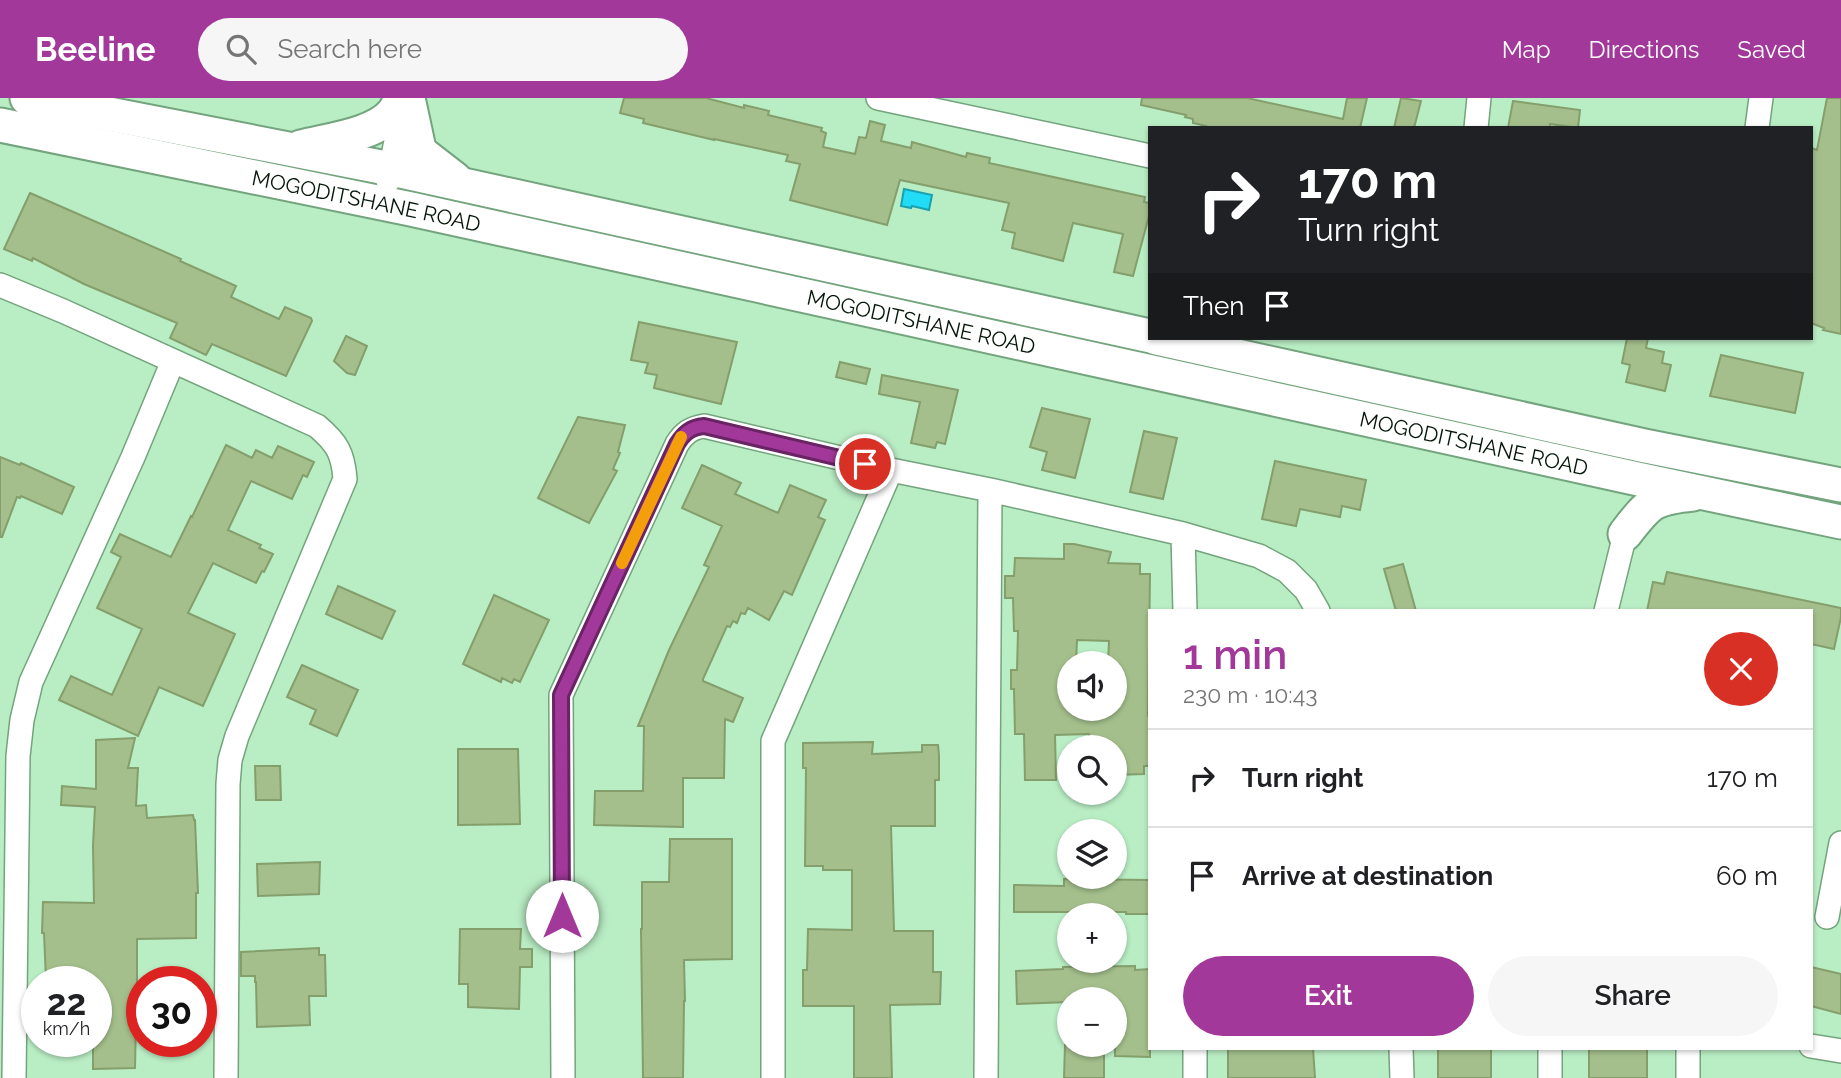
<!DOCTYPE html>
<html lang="en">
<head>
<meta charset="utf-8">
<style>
	body { margin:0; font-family:Raleway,sans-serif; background:#f6f6f6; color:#202124; height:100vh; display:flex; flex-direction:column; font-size:26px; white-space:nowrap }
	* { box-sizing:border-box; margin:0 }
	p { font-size:23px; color:#757577 }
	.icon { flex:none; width:38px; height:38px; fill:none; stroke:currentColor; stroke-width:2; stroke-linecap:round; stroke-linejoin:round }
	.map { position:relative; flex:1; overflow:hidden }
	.drawer { position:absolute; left:1148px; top:511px; width:665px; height:441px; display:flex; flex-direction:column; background:#fff; border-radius:0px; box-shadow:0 2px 5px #0004 }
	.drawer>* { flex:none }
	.guide { position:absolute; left:1148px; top:28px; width:665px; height:214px; border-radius:0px; box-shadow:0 2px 5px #0004; background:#202124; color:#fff; overflow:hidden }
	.fabs { position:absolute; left:1057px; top:553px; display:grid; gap:14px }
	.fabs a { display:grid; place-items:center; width:70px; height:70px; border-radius:50%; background:#fff; box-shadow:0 2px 5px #0004; font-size:35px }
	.speed { position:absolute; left:21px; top:868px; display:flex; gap:14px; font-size:35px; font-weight:700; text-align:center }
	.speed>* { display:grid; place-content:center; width:91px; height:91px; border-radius:50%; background:#fff; box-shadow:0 2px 5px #0004; line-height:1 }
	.speed small { font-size:18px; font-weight:400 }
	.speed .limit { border:10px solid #d22; background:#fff; color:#111 }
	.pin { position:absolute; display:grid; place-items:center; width:60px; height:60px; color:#fff; margin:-30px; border:4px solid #fff; border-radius:50%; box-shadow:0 2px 7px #0007 }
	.me { position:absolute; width:77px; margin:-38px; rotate:0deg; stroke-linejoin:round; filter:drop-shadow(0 0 5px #0008) }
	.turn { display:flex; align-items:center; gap:24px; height:147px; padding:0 35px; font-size:32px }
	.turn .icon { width:91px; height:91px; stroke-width:2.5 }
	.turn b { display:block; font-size:49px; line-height:60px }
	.then { display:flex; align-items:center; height:66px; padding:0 35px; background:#0003; gap:14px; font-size:26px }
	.round { display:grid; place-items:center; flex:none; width:74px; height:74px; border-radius:37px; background:#f6f6f6 }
	.overview { display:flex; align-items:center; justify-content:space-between; height:119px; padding:0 35px }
	h1 { font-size:42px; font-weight:600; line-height:52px; color:#a2389a }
	.cta { display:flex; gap:14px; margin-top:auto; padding:14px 35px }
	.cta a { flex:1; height:80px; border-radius:42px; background:#a2389a; color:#fff; font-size:28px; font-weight:600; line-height:80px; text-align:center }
	.cta a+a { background:#f6f6f6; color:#202124 }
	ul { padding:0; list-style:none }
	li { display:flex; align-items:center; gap:21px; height:98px; padding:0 35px; border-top:2px solid #e0e0e0 }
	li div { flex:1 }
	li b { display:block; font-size:26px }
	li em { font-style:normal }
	header { display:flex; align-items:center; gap:42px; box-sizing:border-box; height:98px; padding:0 35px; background:#a2389a; color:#fff }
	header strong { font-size:33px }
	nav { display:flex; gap:38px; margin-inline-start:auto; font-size:24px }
	.search { width:490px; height:63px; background:#f6f6f6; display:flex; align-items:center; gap:18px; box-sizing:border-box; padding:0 24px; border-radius:38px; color:#757577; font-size:26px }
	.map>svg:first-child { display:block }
</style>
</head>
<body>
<header>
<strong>Beeline</strong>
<div class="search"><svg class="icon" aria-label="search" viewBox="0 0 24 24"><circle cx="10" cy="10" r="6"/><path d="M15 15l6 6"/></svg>Search here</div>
<nav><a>Map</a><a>Directions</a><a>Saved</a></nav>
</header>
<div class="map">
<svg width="1841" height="980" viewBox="0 0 1841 980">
	<rect width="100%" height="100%" fill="#b9edc4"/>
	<path fill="#22dcf7" stroke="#19a1b0" stroke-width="2" d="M904,91L932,97L929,112L912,108L911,110L901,108Z"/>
	<path fill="#a4bf8c" stroke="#849e6c" stroke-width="2" fill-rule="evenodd" d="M624,0H706L744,10V7L769,13L768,17L822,30L821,33L826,35L823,49L855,56L859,39L866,40L870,23L885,27L881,43L911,50L912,44L966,59L967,55L990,60L989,65L1145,99L1144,104L1150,105V114L1133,178L1114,174L1123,136L1073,125L1063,163L1012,150L1015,135L1002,132L1009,105L900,82L887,127L790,102L800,66L786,63L788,57L714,41V42L643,25L644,21L620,15Z
		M1142,0H1247L1343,21L1347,0H1367L1360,30H1205L1206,28L1193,25V21L1185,19L1186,17L1141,7Z
		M1401,0L1421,3L1414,30H1394Z
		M1827,0H1841V236L1823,232L1824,230L1811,225V50L1817,52Z
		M1513,3L1580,12L1578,30L1550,26V30H1508Z
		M30,95L181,161L180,163L236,188L231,199L279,221L285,209L311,220L312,223L286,278L212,246L206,257L170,240L177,225L84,186L33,160L32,163L4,151Z
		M639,224L737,244L721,306L654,290L657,277L645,275L648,265L631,262Z
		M346,238L367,248L355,277L347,275L334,263Z
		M1627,240H1648L1646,250L1664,254L1662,265L1671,267L1665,293L1626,284L1630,267L1622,265Z
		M1721,257L1803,275L1795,315L1710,298Z
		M840,264L870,271L866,286L836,279Z
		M882,277L958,292L945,346L937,344L935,350L911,345L920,304L879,296Z
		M1042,310L1090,321L1075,380L1042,372L1047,354L1030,349Z
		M578,319L625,327L618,354L620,355L613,371L617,373L589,425L538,400Z
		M1144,333L1177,340L1163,401L1130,394Z
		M226,347L252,360L256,352L272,360L278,348L314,364L307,379L303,377L292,401L251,383L228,432L261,447L259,450L273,456L264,474L262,473L256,485L213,465L188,515L235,536L203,608L159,589L138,638L59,602L71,578L112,597L142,531L97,510L121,459L111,454L120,436L171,459L191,418L192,419Z
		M0,359L20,367L21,365L74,389L62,416L21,398L20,400L17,399L2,439H0Z
		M1275,363L1366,382L1360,412L1342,408L1340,419L1300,411L1296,428L1262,421Z
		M702,367L741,385L735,396L778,415L790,387L826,402L818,419L825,422L792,497L784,493L769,522L748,510L745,516L741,515L737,525L733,523L730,529L727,528L703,581V583L743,600L733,624L725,621L724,680H683V729L594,727L595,693H643L644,628H638L669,552L709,469L704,467L722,428L682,410Z
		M1064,446H1074L1111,454L1108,465L1140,466V476H1150L1148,618H1150L1149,668H1144V676L1115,677V649H1089V636L1055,637L1056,682H1025L1024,636H1015L1014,591H1011V572H1017L1018,533H1014L1013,500H1005V478H1014L1015,460L1064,461ZM1077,542L1109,543L1108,565H1115V611H1069V565H1076Z
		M1403,466L1416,513H1396L1384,471Z
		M1667,474L1841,510V519L1834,551L1811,546V513H1647L1653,484L1664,486Z
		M338,488L395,513L382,541L326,516Z
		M494,497L549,522L520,584L514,581L512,585L502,580L501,584L463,566Z
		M302,567L358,592L337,638L310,626L316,612L287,599Z
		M135,640L128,670H138L136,708L146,707L147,720L193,717L194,722H195L198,795H196V840L137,841V894H142V925H136L135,970L93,971V943H96V882H94V880L46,882L44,835H42L43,804L94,805L93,748L95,709L61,707L62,688L96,691V642Z
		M873,644L872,656L922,654V647H938L939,657V682H935V728H891L894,833H933V874H941L940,906L890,907L892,980H854V908H803V872H807L808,831L852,832V772H823V768H805L806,670H803V645Z
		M458,651H518L520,726L458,727Z
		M255,668H280L281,702H256Z
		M670,741H732V861L684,862L685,903H684L683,980H643L641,831H642V784H669Z
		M320,764L319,796L258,798L257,766Z
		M1064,781L1150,782V816H1126V814H1014V787L1064,788Z
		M460,831H521L520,851H532V869H520L519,911L468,909V886H459Z
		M319,850V857H325L326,898H309L310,927L257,929L256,884H255V878H241V854Z
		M1135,868V872L1150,871V959L1115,958V901H1069V904L1017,906L1016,873L1063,871V869Z
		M1811,869L1841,876V916L1811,908Z
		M1065,947H1104V980H1064Z
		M1228,950H1313L1315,980H1228Z
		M1438,950H1491V980H1438Z
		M1589,950H1647V980H1589Z"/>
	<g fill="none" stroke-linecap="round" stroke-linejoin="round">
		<defs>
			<path id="street" d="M878,0L1150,58
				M1476,30L1479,0
				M1757,30L1761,0
				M388,83L404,3
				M0,187L63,213L317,328C337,345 343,355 345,381L237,638L230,662L228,686L226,980
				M1183,436L1185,513
				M1606,513L1628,424
				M1827,819L1841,745
				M1811,948L1841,953
				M1195,950V980
				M1401,950L1402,980
				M1688,950V980
				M14,980L18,658L22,622L31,584L133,359L173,263
				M563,980L561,597L677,346C684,335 691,330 704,328L891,372L990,392L1183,436L1259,458L1287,473L1306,492L1318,513
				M773,980V643L891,372
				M986,980L990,392
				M1550,980V950"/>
			<g id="secondary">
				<path d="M27,0L391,71L1150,238"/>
				<path d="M408,0L419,51L424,57L455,81"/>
				<path id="s1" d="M0,27L411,111L1638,381L1841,424"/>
				<path d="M301,49C328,42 375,37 393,15C397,10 399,5 401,0"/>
				<path d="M1156,240L1645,348L1841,387"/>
				<path d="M1625,436C1649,405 1652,400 1693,396"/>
			</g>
		</defs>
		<use href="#street" stroke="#73a47d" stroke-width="26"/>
		<use href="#secondary" stroke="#73a47d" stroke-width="37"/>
		<use href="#street" stroke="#fff" stroke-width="23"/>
		<use href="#secondary" stroke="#fff" stroke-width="33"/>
	</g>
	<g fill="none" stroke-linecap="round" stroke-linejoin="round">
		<defs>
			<path id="route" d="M562,818L561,597L677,346C684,335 691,329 704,328L865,366"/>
		</defs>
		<use href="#route" stroke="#692464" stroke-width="18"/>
		<use href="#route" stroke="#a2389a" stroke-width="12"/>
		<path stroke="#f59e0b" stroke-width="12" d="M622,465L681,339"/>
	</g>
	<g text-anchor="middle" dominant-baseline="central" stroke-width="5" stroke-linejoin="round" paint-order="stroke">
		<g font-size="21" fill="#051709" stroke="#fefefe">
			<text stroke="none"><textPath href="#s1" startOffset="374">MOGODITSHANE ROAD</textPath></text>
			<text stroke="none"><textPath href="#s1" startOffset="942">MOGODITSHANE ROAD</textPath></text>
			<text stroke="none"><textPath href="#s1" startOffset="1508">MOGODITSHANE ROAD</textPath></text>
		</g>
	</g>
</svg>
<div class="fabs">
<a><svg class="icon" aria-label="sound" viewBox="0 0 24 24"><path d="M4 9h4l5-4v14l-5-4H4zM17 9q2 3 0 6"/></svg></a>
<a><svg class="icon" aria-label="search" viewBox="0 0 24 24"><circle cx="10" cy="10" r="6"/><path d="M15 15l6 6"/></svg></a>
<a><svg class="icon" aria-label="layers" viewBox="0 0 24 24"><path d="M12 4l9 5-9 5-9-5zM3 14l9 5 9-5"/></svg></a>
<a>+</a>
<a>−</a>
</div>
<div class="speed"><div>22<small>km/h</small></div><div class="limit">30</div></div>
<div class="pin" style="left:865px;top:366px;background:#d93025"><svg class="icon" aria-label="arrive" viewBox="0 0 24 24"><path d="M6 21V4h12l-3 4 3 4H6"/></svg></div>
<svg class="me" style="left:562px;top:818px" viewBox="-20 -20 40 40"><circle r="19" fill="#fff"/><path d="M0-13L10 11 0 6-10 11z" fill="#a2389a"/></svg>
<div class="guide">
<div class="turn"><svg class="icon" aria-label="right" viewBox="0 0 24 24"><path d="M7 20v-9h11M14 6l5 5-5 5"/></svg><div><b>170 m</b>Turn right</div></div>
<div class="then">Then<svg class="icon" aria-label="arrive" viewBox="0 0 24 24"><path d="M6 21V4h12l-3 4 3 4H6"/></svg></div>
</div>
<section class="drawer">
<div class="overview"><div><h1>1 min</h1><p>230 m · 10:43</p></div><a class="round" style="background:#d93025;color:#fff"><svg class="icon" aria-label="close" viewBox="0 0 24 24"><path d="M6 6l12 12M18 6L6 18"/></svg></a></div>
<ul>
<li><svg class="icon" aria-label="right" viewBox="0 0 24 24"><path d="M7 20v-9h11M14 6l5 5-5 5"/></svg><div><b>Turn right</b></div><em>170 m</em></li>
<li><svg class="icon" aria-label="arrive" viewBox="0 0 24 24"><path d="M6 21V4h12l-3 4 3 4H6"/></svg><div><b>Arrive at destination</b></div><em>60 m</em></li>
</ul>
<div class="cta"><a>Exit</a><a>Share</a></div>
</section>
</div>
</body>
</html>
